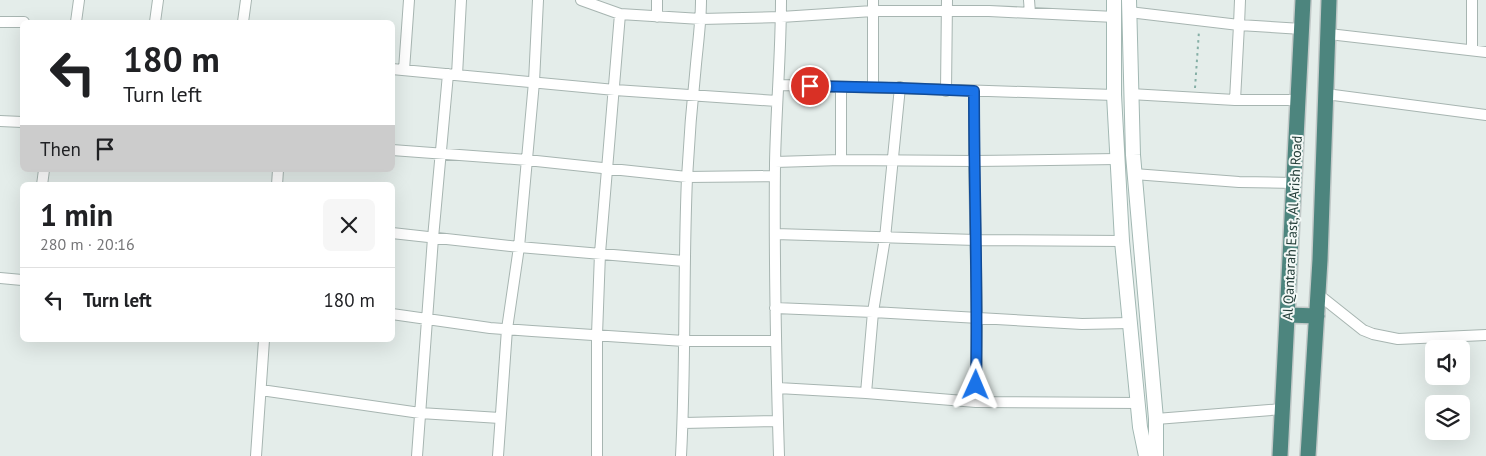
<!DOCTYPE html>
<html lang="en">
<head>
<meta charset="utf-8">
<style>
	body { margin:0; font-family:"PT Sans",sans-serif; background:#f6f6f6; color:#202124; height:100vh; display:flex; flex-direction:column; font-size:19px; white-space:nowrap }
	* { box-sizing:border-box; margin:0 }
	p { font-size:16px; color:#757577 }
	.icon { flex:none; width:28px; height:28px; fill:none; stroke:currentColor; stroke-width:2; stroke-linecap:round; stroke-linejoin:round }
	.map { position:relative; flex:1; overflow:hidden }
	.sheet { position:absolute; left:20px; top:182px; width:375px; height:160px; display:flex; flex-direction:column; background:#fff; border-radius:8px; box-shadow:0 5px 20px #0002 }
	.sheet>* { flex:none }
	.hud { position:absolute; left:20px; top:20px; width:375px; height:152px; border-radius:8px; box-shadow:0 5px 20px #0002; background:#fff; color:#202124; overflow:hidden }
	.buttons { position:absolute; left:1425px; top:340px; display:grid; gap:10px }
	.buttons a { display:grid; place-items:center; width:45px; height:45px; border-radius:8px; background:#fff; box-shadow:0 5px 20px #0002; font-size:25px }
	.pin { position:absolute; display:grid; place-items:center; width:42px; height:42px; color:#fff; margin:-21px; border:2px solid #fff; border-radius:50%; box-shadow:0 1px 5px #0007 }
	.me { position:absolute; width:55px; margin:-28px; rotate:1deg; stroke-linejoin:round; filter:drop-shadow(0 0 4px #0008) }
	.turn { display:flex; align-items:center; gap:18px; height:105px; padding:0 20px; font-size:22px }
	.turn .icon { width:65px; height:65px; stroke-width:2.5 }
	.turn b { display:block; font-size:35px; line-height:42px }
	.then { display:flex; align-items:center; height:48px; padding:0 20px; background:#0003; gap:10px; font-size:19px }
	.round { display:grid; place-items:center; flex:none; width:52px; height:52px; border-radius:8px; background:#f6f6f6 }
	.head { display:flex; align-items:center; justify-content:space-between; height:85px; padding:0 20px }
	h1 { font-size:30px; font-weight:700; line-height:38px }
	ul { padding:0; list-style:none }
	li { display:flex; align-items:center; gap:15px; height:65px; padding:0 20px; border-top:1px solid #e0e0e0 }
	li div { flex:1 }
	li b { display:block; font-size:19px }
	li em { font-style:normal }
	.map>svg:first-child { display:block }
</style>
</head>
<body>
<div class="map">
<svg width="1486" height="456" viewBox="0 0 1486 456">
	<rect width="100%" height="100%" fill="#e4edea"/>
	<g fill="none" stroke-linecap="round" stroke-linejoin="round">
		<defs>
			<path id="minor" d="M581,0L620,14L701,19L781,17L873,11H989L1115,17
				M873,0V87
				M1029,0L1030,13
				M1240,0L1239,25L1302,29
				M1129,12L1239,25L1235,100L1130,94
				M657,17V0
				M0,22H24
				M76,22L79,0
				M155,22L158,0
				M243,22L246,0
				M1329,34L1486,52
				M1472,50V0
				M392,69L615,90L777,101
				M404,70L409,0
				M457,75L461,0
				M779,85C891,88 1002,91 1114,95
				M946,91L947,0
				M974,91V161L977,318L976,402
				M1326,94L1486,115
				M1235,100H1298
				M0,121L22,122
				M392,150L527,160L687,177L775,176
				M841,160V87
				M775,162L841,160L974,161L1117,159
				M1134,174L1239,182L1294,183
				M42,185L44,170
				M277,185L278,170
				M392,233L519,247L684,261
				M775,234L976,240L1122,241
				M0,278L22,280
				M1319,295L1363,330L1373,334L1398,339L1486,335
				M775,308L873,312L1082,324L1130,323
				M392,314L490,328L532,331L684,341H776
				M778,388L866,393L976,402L1138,403
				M261,390L420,413L500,418
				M866,393L873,312L885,238L900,87
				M1156,419L1283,409
				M683,423L778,421
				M256,456L264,340
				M417,456L433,238L448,74
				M498,456L507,329L519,247L534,82L538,0
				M597,456V335L600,253L620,14
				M681,456C686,363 683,271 687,178C689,140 692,102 696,64C698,43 701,22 701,0
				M779,456C776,358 774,261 775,163C776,109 781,55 781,0"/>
			<path id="secondary" d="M1114,0V95L1122,241L1140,427L1146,456
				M1129,0L1133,155L1156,419V456"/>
			<path id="trunk" d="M1288,315L1317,316
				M1280,456L1303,0
				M1308,456L1320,260L1329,0"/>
		</defs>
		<use href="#minor" stroke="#a7b5b1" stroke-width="12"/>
		<use href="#secondary" stroke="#a2b8b3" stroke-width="16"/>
		<use href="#trunk" stroke="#c2c9c8" stroke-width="18"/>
		<path stroke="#85afa6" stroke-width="2" stroke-dasharray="2.5 4" stroke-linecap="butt" d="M1195,88L1199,31"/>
		<use href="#minor" stroke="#fff" stroke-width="10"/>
		<use href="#secondary" stroke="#fff" stroke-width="14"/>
		<use href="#trunk" stroke="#4d857e" stroke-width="15"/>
	</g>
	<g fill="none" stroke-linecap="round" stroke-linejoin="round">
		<defs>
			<path id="route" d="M810,86L900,88L974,91C974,189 978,287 976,385"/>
		</defs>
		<use href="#route" stroke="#114b97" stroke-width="12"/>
		<use href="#route" stroke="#1a73e8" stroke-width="9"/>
	</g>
	<g text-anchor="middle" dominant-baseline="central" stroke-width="4" stroke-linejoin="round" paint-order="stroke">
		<g font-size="14" fill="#243e39" stroke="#f4f9f7">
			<text transform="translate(1292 228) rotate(-87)">Al Qantarah East, Al Arish Road</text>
		</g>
	</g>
</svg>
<div class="buttons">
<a><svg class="icon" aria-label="sound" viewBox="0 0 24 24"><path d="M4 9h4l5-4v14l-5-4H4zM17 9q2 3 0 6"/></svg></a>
<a><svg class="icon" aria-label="layers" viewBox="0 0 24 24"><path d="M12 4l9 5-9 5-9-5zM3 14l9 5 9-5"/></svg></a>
</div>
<div class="pin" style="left:810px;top:86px;background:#d93025"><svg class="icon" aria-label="arrive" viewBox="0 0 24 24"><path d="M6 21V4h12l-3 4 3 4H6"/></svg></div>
<svg class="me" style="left:976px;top:385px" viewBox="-20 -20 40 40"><path d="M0-17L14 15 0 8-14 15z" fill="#1a73e8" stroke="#fff" stroke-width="4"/></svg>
<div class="hud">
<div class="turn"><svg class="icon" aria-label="left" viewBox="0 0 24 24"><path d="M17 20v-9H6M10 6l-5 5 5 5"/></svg><div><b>180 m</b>Turn left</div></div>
<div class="then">Then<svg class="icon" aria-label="arrive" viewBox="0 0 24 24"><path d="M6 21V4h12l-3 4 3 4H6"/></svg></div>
</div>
<section class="sheet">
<div class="head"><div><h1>1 min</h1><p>280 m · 20:16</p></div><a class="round"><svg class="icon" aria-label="close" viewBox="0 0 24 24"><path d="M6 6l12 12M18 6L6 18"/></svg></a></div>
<ul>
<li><svg class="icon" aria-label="left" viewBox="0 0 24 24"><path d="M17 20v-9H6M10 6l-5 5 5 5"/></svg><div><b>Turn left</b></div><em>180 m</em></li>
</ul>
</section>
</div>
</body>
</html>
